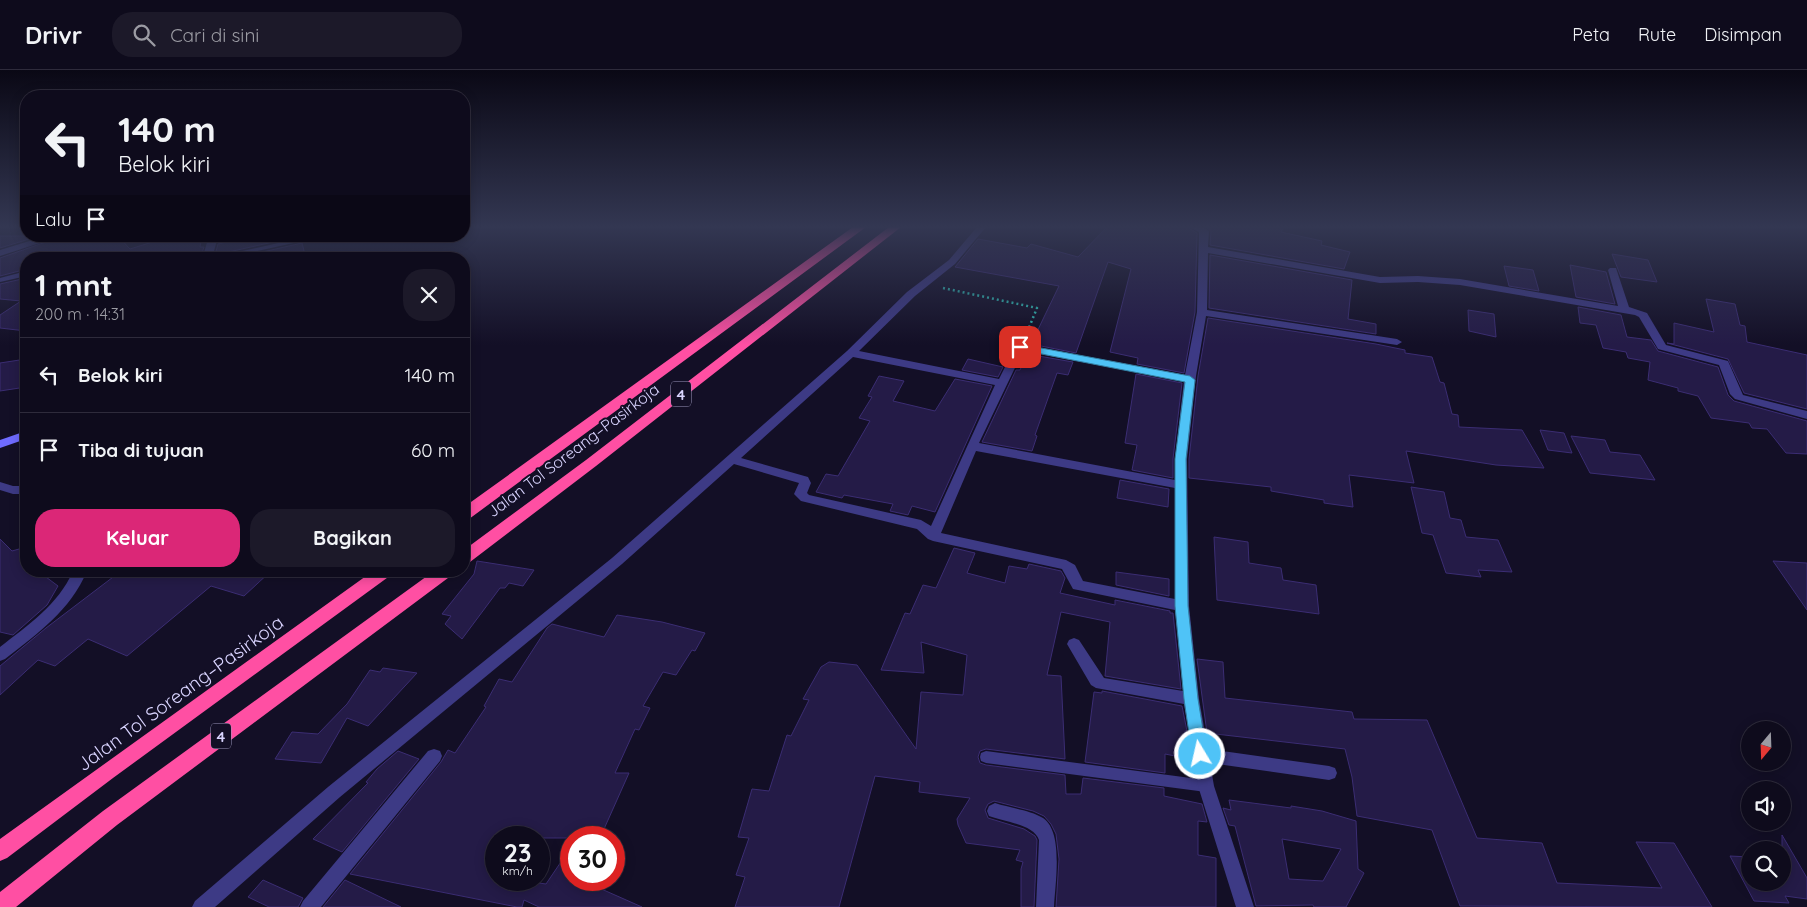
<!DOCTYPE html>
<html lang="id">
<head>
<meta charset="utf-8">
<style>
	body { margin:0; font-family:Quicksand,sans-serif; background:#1c1929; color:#f1f3f6; height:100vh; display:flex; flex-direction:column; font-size:19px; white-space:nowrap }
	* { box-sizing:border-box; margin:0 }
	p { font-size:16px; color:#9b9ba3 }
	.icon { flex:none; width:28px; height:28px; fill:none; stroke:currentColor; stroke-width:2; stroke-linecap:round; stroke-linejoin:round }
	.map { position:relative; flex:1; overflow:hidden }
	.panel { position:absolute; left:20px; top:182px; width:450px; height:325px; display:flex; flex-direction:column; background:#0e0b1c; border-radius:20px; box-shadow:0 2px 12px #0003,0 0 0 1px #2e2b3b }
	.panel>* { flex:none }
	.banner { position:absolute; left:20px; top:20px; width:450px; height:152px; border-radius:20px; box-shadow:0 2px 12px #0003,0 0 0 1px #2e2b3b; background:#0e0b1c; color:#f1f3f6; overflow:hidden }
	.needle { width:32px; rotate:199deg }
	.controls { position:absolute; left:1741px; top:651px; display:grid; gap:10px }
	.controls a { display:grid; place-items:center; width:50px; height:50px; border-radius:50%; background:#0e0b1c; box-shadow:0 2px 12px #0003,0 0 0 1px #2e2b3b; font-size:25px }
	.speed { position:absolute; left:485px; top:756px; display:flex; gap:10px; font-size:25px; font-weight:700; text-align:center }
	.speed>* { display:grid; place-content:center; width:65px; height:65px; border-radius:50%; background:#0e0b1c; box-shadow:0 2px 12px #0003,0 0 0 1px #2e2b3b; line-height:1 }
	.speed small { font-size:12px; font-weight:400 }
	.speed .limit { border:8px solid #d22; background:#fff; color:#111 }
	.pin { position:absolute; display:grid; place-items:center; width:42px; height:42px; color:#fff; margin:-21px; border-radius:10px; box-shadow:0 2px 8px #0006 }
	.me { position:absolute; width:55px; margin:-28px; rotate:351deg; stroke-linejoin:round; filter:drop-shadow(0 0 4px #0008) }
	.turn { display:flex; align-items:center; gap:18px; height:105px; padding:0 15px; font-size:22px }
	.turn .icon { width:65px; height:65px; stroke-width:2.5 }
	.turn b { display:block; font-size:35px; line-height:42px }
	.then { display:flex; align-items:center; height:48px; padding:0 15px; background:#0003; gap:10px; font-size:19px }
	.round { display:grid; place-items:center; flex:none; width:52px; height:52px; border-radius:20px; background:#1c1929 }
	.headline { display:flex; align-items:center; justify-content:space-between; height:85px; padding:0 15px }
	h1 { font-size:30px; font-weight:800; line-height:38px }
	.primary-button { display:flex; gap:10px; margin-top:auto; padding:10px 15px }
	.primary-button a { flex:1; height:58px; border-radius:20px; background:#db2777; color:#fff; font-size:20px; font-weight:800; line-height:58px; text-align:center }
	.primary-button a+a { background:#1c1929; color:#f1f3f6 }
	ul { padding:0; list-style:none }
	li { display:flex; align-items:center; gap:15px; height:75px; padding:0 15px; border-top:1px solid #2e2b3b }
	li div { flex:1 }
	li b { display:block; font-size:19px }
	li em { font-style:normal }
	header { display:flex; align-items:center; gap:30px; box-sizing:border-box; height:70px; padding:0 25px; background:#0e0b1c; border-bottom:1px solid #2e2b3b }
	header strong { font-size:24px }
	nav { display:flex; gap:28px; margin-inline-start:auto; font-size:18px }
	.search { width:350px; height:45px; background:#1c1929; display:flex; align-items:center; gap:12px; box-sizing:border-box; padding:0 18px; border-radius:20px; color:#9b9ba3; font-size:19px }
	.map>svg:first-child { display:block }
</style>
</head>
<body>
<header>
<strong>Drivr</strong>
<div class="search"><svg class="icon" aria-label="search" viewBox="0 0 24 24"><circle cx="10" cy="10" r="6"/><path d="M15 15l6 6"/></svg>Cari di sini</div>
<nav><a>Peta</a><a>Rute</a><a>Disimpan</a></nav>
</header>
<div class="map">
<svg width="1807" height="837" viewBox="0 0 1807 837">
	<rect width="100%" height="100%" fill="#130f26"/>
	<path fill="#241b47" stroke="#3b2d73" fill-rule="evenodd" d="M1107,157H1187L1197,163L1195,242L1184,303L1137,294L1138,288L1110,282L1131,199L1108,192L1076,283L1031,274L1059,216L955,197L978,169L1027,178L1031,174L1078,187Z
		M1206,157H1284L1281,162L1322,171L1321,175L1350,182L1344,199L1210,175L1211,161Z
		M0,166H39L0,178Z
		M63,166H118L130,179L162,169L163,166H202L200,177H204L200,189H26V261L0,258V245L21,231L0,229V214L22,209L25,204L19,201L0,206V188Z
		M253,166H300L215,185L218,174Z
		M302,173L306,189H232Z
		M1612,184L1648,190L1657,212L1621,207Z
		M1210,185L1352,210L1348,249L1376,254V264L1209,238Z
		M1570,195L1606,202L1615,234L1576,227Z
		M1504,196L1533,200L1539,221L1509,216Z
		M1706,229L1735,234L1740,255L1745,256L1747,272L1807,285V339L1744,323L1728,289L1667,273L1674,274V253L1714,262Z
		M1578,237L1621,245L1627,267L1651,270L1658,281L1718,297L1728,325L1734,331L1807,351V384L1786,383L1767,359L1752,358L1749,353L1711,348L1698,326L1678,321V318L1648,310L1650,292L1628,288L1626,282L1603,278L1596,255L1580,253Z
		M1468,240L1494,244L1496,267L1469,261Z
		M1208,248L1376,274L1405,280V283L1432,287L1440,312L1444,313L1452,344L1458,345L1459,357L1522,360L1544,398L1496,395L1406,381L1414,413L1349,405L1353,437L1324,433V430L1271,421V417L1189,408V389L1198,306Z
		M1027,284L1073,292L1068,305L1057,303L1035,365L1037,366L1032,381L982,372L1016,300H1020Z
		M26,289V317L0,321V293Z
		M968,289L1003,297L998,307L962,300Z
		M1136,304L1182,313L1173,389V408L1132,400L1137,375L1125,373Z
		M879,306L904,311L893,331L935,341L955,309L992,316L935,442L912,436L908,445L890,441L893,434L844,425L842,428L816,422L826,404L838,406L870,351L859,348L872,327L868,326Z
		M1540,360L1564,363L1572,383L1548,380Z
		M1571,366L1605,370L1610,382L1640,385L1655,410L1590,403Z
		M1120,410L1169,419L1168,437L1117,428Z
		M1411,417L1444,422L1450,448L1461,450L1466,467L1498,470L1512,502L1478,500L1481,507L1446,503L1433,465L1422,463Z
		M1214,467L1248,472L1249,493L1281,498L1283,510L1316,515L1319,544L1217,530Z
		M0,469L12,481L26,477V501H38L58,516L47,535L13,565L0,562Z
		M954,478L975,483L967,503L1005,513L1009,496L1027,499L1029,494L1061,501L1065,508L1060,523L1115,535V530L1170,541V543H1173L1181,619L1105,606L1110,552L1061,542L1047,605L1061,606L1065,689L986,679L980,681L978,687L980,693L986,695L1065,705L1066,724H1081L1083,708L1164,718V726L1202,734L1207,752L1198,751V785L1216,788V837H1056L1059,789L1056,764L1051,754L1044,746L1033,741L994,731L988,734L985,740L988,748L1024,759L1035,766L1037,770L1034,837H1021V799L1023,792L1016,790L1020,780L966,773L958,755L957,749L970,728L919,722L920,712L875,706L839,837H735L745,807L736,805L749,768L738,767L752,719L769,721L787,665L791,666L809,630L803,629L821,597L829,592L857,595L916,679L921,622L963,625L967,585L921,572L924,603L881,600L905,543L910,544L923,515L936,518Z
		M477,491L534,500L523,516L509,513L505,518H500L462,569L445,554L451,546L442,544L474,504Z
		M1773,491L1807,493V540Z
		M121,501H271L244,526L211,516L127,586L88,569L55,596L38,590L0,625V596L46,558Z
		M1116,502L1169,509V526L1116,515Z
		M617,545L662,552L705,563L695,581L692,580L676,605L663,602L643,636L650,638L639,660L635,659L615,703H629L600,768H496V810H518L546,814L571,777V810H581L642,837H539L524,830L522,837H517L350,804L441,692L448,680L455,683L486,637L484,636L499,609L512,612L547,558L552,554L604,567Z
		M1197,589L1223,592L1225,628L1352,642L1354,649L1427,650L1477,768L1542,773L1557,813L1662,818L1636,772L1674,773L1712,837L1460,836L1432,760L1357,746L1352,707L1345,679L1207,663Z
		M383,598L417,603L368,656L347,648L321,693L275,689L292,662L318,664L347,634L370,600L380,602Z
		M1102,621L1182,636L1187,661H1185L1184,667L1180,666V687L1165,684V703L1085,692L1094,622L1102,623Z
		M398,681L419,689L342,782L313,769L368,713L366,712L377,699Z
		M1229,730L1291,738V736L1322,741L1356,751L1358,799L1364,803L1346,837H1314L1313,835L1256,836L1235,756L1229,755L1223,738L1231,740ZM1282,769L1341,779L1323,811L1289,809Z
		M1782,765L1807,808V829L1785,826L1789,833L1754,831L1730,786L1750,787V812H1782Z
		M263,810L303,828L298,837H269L248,827Z
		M345,810L401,837H323Z"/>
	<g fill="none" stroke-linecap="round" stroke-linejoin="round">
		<path stroke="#2fb8b0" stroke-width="2.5" stroke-dasharray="2 3" stroke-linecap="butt" d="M943,218L1037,238L1026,265"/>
		<path fill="#3d3a85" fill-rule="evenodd" d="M310,166H325L222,189H206Z
			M19,203L23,205L22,207L0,212V208Z
			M986,681L1206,710L1211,712L1213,716L1211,720L1206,722L986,693L981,691L980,687L981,683Z"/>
		<path fill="#3d3a85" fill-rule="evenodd" d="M977,157H986L955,194L915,226L859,281L999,309L1015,277L1020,274L1185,305L1197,242L1199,162L1189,157H1202L1209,161L1208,177L1380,207L1418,206L1460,209L1618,236L1608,200L1610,198H1616L1629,237L1647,243L1666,275L1728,291L1743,325L1807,341V349L1735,329L1730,324L1719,295L1658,279L1639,247L1635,245L1460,215L1418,212L1380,213L1208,183L1207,240L1397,269L1402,272L1397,275L1206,246L1196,306L1187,389L1189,536L1199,629L1208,679L1329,696L1335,698L1337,703L1335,708L1329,710L1210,693L1214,716L1254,837H1236L1198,716L1184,634L1096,618L1091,615L1067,574L1069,570L1074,568L1079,570L1104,608L1183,621L1175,540L1078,520L1073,519L1062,499L933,471L928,469L917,459L801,431L794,424L799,413L734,394L622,494L340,727L215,837H192L195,831L328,717L612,488L847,281L907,222L949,190ZM1023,281L1184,311L1175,389V410L979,373ZM853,287L995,315L931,456L921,450L809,425L807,423L811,413L808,407L741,388ZM976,381L1175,418V529L1083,511L1075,495L1066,490L941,463Z
			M46,166H61L0,186V180Z
			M0,412L13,416H26V424H13L0,420Z
			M434,679L440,681L442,686L440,691L321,837H300L303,831L428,681Z
			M995,733C1010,738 1030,740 1043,748C1064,762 1055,814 1054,837H1036L1039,770C1034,754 1004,752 989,746L987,741L989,736Z"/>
		<path fill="#3d3a85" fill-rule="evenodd" d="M209,166H218L212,189H202Z
			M73,501H87C70,541 38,563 5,589L0,591V577C28,555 58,535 73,501Z"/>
		<path fill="#6f6bff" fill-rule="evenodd" d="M26,361V369L0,378V370Z"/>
		<path fill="#ff4fa3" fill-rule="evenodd" d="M853,157H866L469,449L464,450V437Z
			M889,157H901L596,396L470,492L464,494V480L586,390Z
			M373,501H393L391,505L113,708L7,788L0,791V769Z
			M434,501H454L452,505L117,755L16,837H0V822L103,741Z"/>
	</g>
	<linearGradient id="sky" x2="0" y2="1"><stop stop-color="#0a0815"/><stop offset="0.57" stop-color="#333752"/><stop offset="1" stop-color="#333752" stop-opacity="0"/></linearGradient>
	<rect width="1807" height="275" fill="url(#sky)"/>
	<path fill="#4fc3f7" stroke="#337fa1" d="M1020,274L1190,306L1195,310L1186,389L1188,536L1198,629L1207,684L1205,689L1200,691L1194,689L1192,684L1184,629L1175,536V389L1185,312L1016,279V275Z"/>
	<g text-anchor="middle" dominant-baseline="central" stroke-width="4" stroke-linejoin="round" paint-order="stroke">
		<g fill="#130f26" stroke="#9e99be" stroke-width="1">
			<rect x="671" y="311.5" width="20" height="25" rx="4"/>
			<rect x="211" y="653.5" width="20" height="25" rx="4"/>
		</g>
		<g font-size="15" font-weight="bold" fill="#d9d4ff">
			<text x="681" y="324">4</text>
			<text x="221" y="666">4</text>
		</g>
		<g font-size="16" fill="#d9d4ff" stroke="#130f26">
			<text transform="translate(573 380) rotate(-37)">Jalan Tol Soreang–Pasirkoja</text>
		</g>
		<g font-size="19" fill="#d9d4ff" stroke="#130f26">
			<text transform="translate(180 623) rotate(-36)">Jalan Tol Soreang–Pasirkoja</text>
		</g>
	</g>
</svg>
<div class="controls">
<a><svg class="needle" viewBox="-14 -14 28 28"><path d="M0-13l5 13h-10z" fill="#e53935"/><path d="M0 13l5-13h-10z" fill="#9b9ba3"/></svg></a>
<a><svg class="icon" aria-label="sound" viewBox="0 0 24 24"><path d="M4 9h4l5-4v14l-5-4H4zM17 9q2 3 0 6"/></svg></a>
<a><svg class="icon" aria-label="search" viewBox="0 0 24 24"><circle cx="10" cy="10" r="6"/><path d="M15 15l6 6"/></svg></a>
</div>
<div class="speed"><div>23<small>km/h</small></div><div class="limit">30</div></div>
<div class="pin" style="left:1020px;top:277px;background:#d93025"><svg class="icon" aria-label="arrive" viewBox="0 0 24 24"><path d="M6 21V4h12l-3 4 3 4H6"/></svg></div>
<svg class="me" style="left:1200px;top:684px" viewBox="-20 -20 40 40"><circle r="17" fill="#4fc3f7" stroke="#fff" stroke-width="3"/><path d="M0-11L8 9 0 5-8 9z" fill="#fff"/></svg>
<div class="banner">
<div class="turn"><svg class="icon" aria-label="left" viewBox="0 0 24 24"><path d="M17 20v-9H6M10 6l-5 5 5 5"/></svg><div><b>140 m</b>Belok kiri</div></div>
<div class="then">Lalu<svg class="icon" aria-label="arrive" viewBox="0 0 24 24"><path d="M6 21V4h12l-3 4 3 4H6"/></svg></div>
</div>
<section class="panel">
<div class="headline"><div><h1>1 mnt</h1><p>200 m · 14:31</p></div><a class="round"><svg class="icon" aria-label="close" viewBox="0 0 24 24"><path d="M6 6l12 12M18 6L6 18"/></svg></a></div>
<ul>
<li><svg class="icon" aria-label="left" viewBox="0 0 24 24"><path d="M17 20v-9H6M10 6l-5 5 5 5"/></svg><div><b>Belok kiri</b></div><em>140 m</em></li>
<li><svg class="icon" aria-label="arrive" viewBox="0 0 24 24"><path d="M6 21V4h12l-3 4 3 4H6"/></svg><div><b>Tiba di tujuan</b></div><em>60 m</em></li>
</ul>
<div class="primary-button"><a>Keluar</a><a>Bagikan</a></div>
</section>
</div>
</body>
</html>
